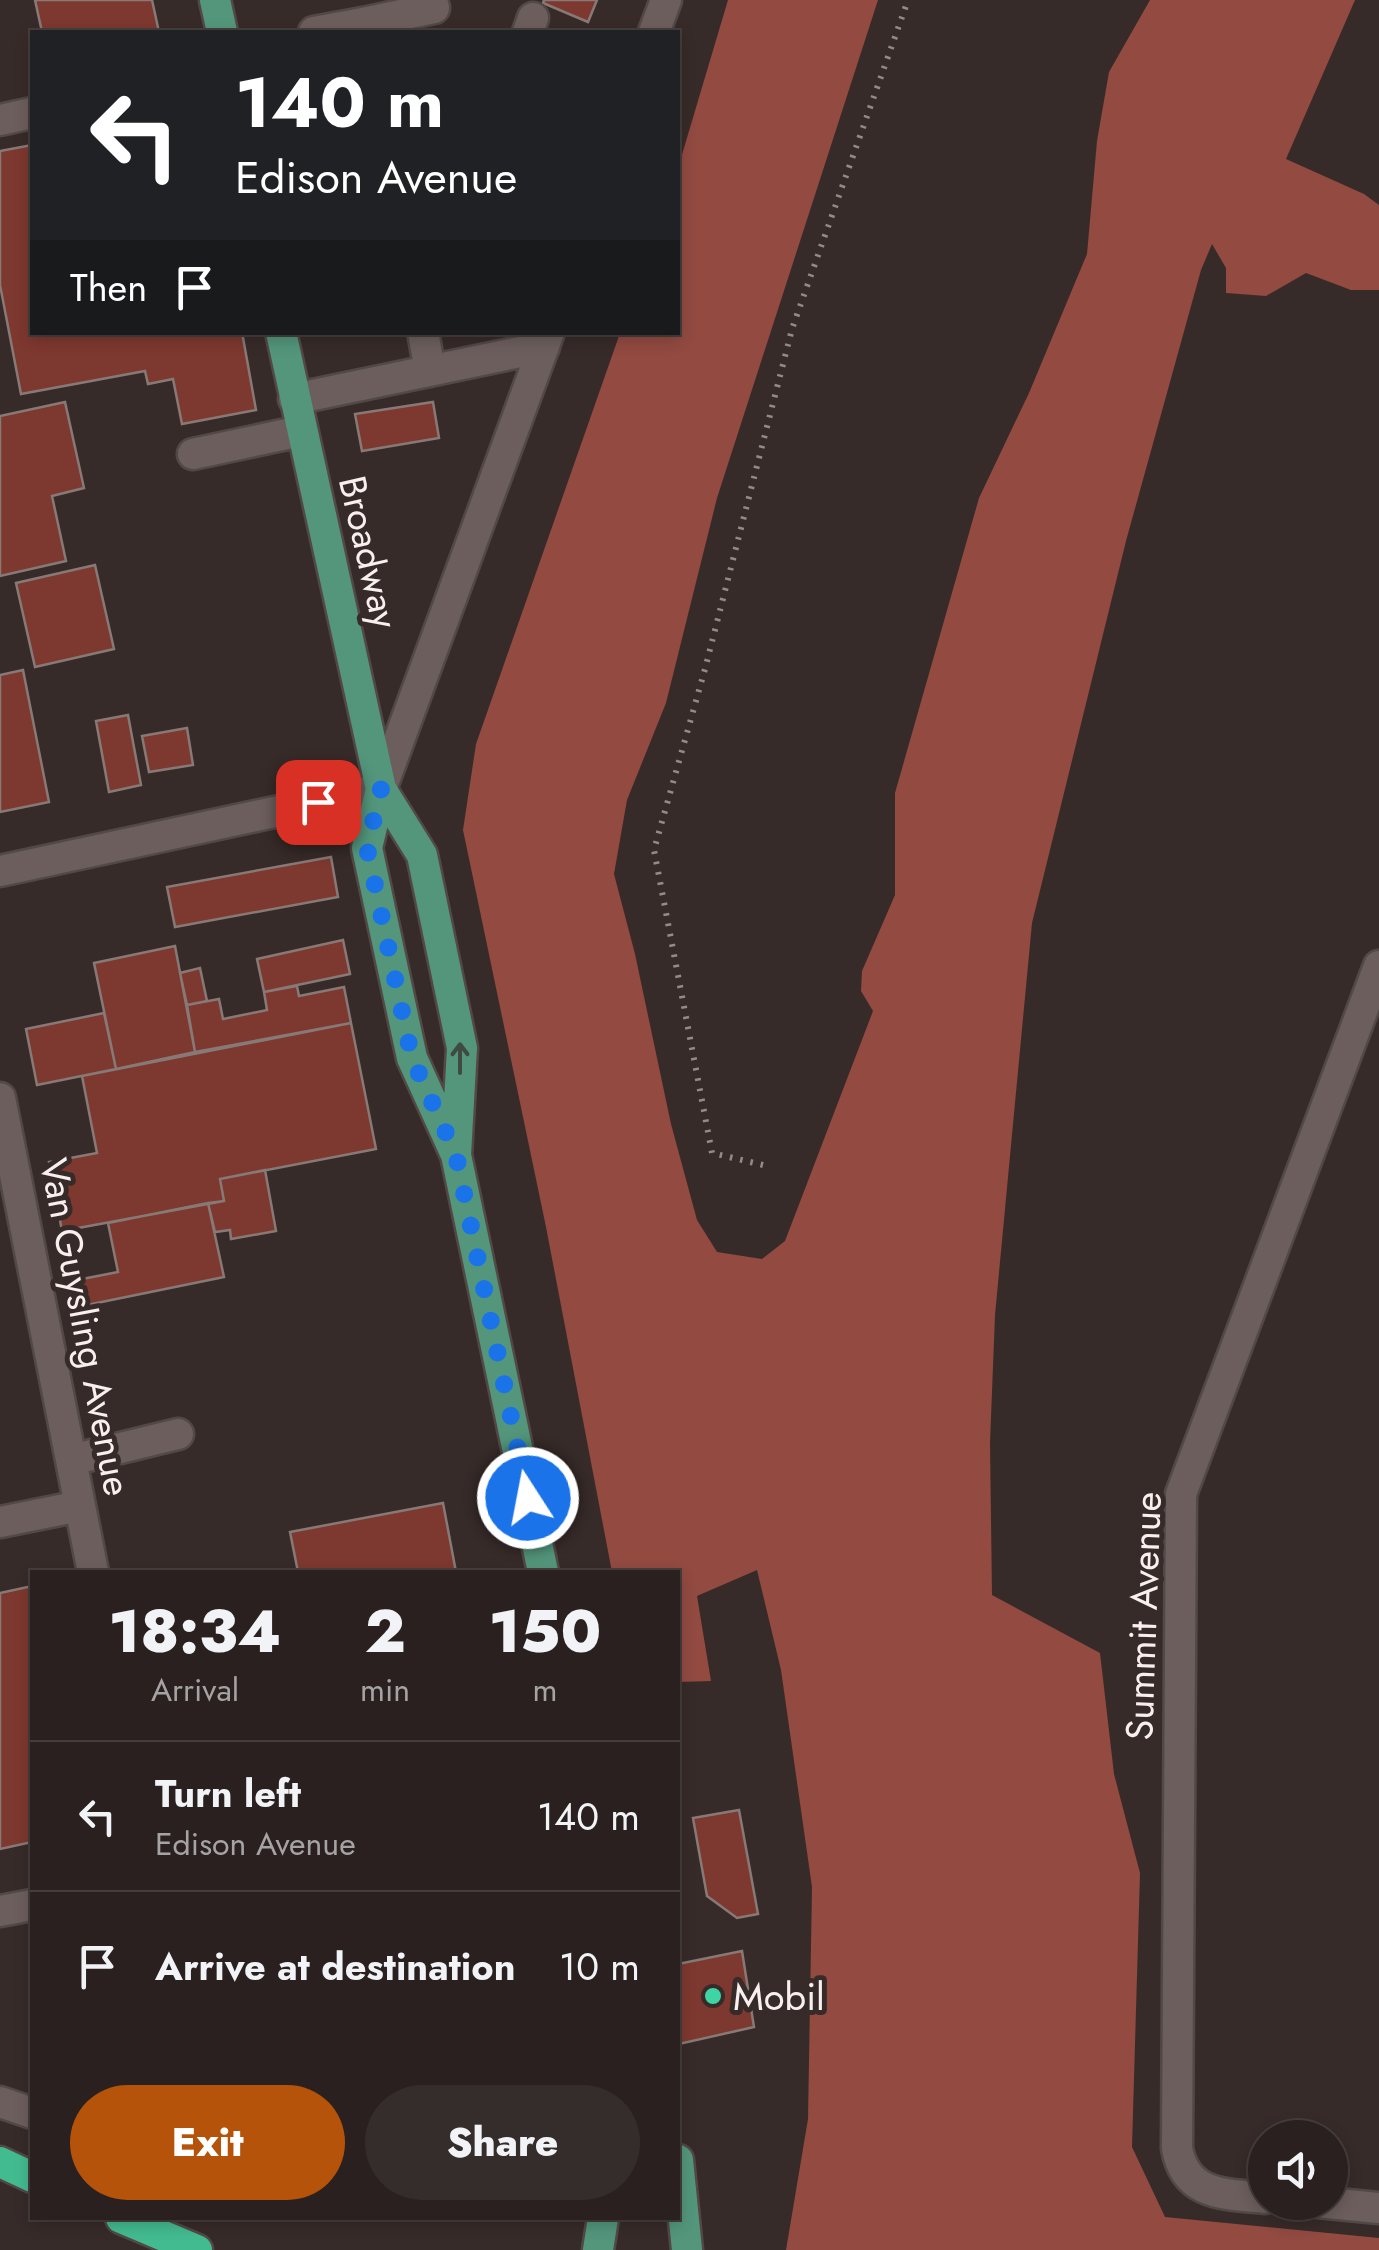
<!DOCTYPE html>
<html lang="en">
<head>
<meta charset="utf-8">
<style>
	body { margin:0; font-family:Jost,sans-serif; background:#352d2c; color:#f1f3f6; height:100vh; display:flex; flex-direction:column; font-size:38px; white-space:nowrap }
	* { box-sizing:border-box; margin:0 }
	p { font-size:32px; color:#a5a3a4 }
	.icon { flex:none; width:55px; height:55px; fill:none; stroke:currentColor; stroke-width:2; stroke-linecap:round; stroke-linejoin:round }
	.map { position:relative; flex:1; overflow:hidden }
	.drawer { position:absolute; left:30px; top:1570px; width:650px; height:650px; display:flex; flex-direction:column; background:#29201f; border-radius:0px; box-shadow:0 5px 15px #0003,0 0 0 2px #453e3d }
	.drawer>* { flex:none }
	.top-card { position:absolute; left:30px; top:30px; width:650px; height:305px; border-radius:0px; box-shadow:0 5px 15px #0003,0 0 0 2px #453e3d; background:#202124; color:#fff; overflow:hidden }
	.buttons { position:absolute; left:1248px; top:2120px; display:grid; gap:20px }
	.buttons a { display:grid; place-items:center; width:100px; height:100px; border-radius:50%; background:#29201f; box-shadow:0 5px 15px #0003,0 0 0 2px #453e3d; font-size:50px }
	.pin { position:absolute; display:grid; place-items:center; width:85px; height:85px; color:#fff; margin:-42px; border-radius:20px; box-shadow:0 5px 15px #0006 }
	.me { position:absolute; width:110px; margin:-55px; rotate:349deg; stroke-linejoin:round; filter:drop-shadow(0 0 8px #0008) }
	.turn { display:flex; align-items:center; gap:35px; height:210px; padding:0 40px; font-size:45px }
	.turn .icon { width:130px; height:130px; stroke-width:2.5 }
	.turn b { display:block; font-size:70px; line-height:85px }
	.then { display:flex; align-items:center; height:95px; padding:0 40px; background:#0003; gap:20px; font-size:38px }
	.eta { display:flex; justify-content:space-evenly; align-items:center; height:170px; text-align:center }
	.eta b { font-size:60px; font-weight:800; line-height:70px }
	.primary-button { display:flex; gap:20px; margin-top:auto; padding:20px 40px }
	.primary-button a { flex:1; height:115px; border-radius:60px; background:#b45309; color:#fff; font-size:40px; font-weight:800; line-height:115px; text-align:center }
	.primary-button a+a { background:#352d2c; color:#f1f3f6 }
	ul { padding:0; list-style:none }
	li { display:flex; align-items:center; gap:30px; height:150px; padding:0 40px; border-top:2px solid #453e3d }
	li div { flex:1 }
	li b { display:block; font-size:38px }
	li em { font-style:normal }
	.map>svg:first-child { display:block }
</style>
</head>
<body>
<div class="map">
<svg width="1379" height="2250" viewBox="0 0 1379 2250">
	<rect width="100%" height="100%" fill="#372b29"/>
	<path fill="#924a41" d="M728,0H878L717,498L666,703L627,800L614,874L635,954L671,1124L697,1220L717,1252L762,1259L785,1241L873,1011L861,991L862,971L895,895V793L979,498L1029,393L1087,254L1097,141L1109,72L1150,0H1355L1286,159L1364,194L1379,205V290H1351L1306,273L1266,296L1226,293V268L1212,244L1201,270L1126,541L1032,923L995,1315L990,1443L992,1595L1100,1653L1114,1774L1140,1873L1132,2147L1165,2217L1379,2238V2250H786L808,2119L812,1887L781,1670L757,1570L697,1596L711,1681L678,1682V1572H612L546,1227L463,830L476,744L620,333L678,332V168Z"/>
	<path fill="#7d382f" stroke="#877976" stroke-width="2.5" d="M35,0H152L159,32H42Z
		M544,0H597L588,22L543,3Z
		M32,145V332H242L256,410L182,424L173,379L148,384L145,371L21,394L0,285V151Z
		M65,402L84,488L52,496L66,561L0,576V416Z
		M433,402L439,438L362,451L355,414Z
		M95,565L114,649L35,667L16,583Z
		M23,670L49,802L0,812V675Z
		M128,715L141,785L109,792L96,721Z
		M187,728L193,765L149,772L142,736Z
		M331,857L338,897L175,927L167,887Z
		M343,940L350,974L264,992L257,959Z
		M175,946L195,1052L116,1069L94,963Z
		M200,968L207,1001L187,1005L180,973Z
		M297,986L299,996L344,987L351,1023L195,1052L187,1005L219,999L223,1019L267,1010L264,992Z
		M104,1013L116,1069L37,1085L26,1029Z
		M351,1023L376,1149L220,1179L224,1201L62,1231L49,1162L97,1153L82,1076Z
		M265,1170L276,1231L231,1239L230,1230L215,1232L208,1203L224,1201L220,1179Z
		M208,1203L224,1277L82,1306L77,1280L118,1272L108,1223Z
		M443,1503L456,1572H298L290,1532Z
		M32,1586V1842L0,1849V1593Z
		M739,1810L758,1914L737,1918L707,1896L693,1818Z
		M742,1951L754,2027L679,2044L678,1964Z"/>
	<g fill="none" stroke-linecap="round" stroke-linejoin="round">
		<defs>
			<path id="minor" d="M363,23L434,8L432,0
				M314,32L363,23L365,32
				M528,32L533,18
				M654,32L666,0
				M0,120L32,113
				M423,332L430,371
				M294,399L544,347
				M193,454L301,431
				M0,871L381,789L549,332
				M0,1098L93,1572
				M71,1460L178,1434
				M0,1522L80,1506
				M0,1911L32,1905
				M0,2102L32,2113
				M1265,2198C1225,2194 1185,2196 1177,2148L1181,1494L1379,966
				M1318,2202L1379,2208"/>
			<path id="major" d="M215,0L222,32
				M281,332L381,789L422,855L462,1048L456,1155
				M381,789L367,848L412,1058L456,1155L543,1572
				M678,2160L687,2250
				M598,2250L603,2218"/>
			<path id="highway" d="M0,2162L32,2177
				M121,2218L197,2250"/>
		</defs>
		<use href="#minor" stroke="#524947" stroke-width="35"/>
		<use href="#major" stroke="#524947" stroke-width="35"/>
		<use href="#highway" stroke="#524947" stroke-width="35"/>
		<path stroke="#958a89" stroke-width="6" stroke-dasharray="2.5 8" stroke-linecap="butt" d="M763,1165L712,1153L654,850L705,669L792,329L908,0"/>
		<use href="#minor" stroke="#6c5e5c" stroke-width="30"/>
		<use href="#major" stroke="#53967c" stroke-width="30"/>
		<use href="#highway" stroke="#43bb91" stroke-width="30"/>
	</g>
	<defs><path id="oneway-shaft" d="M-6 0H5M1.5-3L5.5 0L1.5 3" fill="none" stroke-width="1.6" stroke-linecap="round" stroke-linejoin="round" transform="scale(2.5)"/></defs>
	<use stroke="#3f4b42" href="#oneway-shaft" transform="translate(460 1058) rotate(-90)"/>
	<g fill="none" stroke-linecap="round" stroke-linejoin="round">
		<path stroke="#1a73e8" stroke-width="18" stroke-dasharray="0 32.4" d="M318,802L381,789L367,848L412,1058L456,1155L528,1498"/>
	</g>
	<circle fill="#3ed4a3" stroke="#372b29" stroke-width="4" cx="713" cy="1996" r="10"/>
	<g text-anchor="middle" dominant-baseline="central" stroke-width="10" stroke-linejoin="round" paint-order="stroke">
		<g font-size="38" fill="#f8f0ef" stroke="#372b29">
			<text transform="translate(369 552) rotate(77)">Broadway</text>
			<text transform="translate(86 1327) rotate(79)">Van Guysling Avenue</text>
			<text transform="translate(1143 1616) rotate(-88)">Summit Avenue</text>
		</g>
		<g font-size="38" fill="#f8f0ef" stroke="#372b29" text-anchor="start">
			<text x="733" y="1996">Mobil</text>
		</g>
	</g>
</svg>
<div class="buttons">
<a><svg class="icon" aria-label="sound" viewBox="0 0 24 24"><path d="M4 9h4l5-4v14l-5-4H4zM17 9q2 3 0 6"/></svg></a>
</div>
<div class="pin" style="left:318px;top:802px;background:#d93025"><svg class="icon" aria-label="arrive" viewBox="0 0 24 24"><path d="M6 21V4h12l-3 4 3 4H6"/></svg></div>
<svg class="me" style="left:528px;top:1498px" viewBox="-20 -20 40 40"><circle r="17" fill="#1a73e8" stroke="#fff" stroke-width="3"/><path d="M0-11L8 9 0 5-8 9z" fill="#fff"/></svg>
<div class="top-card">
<div class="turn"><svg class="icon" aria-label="left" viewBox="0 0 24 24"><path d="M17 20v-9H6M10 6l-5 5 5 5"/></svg><div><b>140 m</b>Edison Avenue</div></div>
<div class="then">Then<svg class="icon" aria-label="arrive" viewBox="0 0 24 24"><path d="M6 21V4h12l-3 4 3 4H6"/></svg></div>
</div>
<section class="drawer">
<div class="eta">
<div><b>18:34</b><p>Arrival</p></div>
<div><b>2</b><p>min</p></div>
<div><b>150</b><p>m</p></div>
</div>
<ul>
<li><svg class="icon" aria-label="left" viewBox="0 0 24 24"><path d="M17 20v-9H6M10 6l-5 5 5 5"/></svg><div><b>Turn left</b><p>Edison Avenue</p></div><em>140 m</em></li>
<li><svg class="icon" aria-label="arrive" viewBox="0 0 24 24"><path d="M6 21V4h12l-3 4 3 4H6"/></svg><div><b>Arrive at destination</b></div><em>10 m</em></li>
</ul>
<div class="primary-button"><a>Exit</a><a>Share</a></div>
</section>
</div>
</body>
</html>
